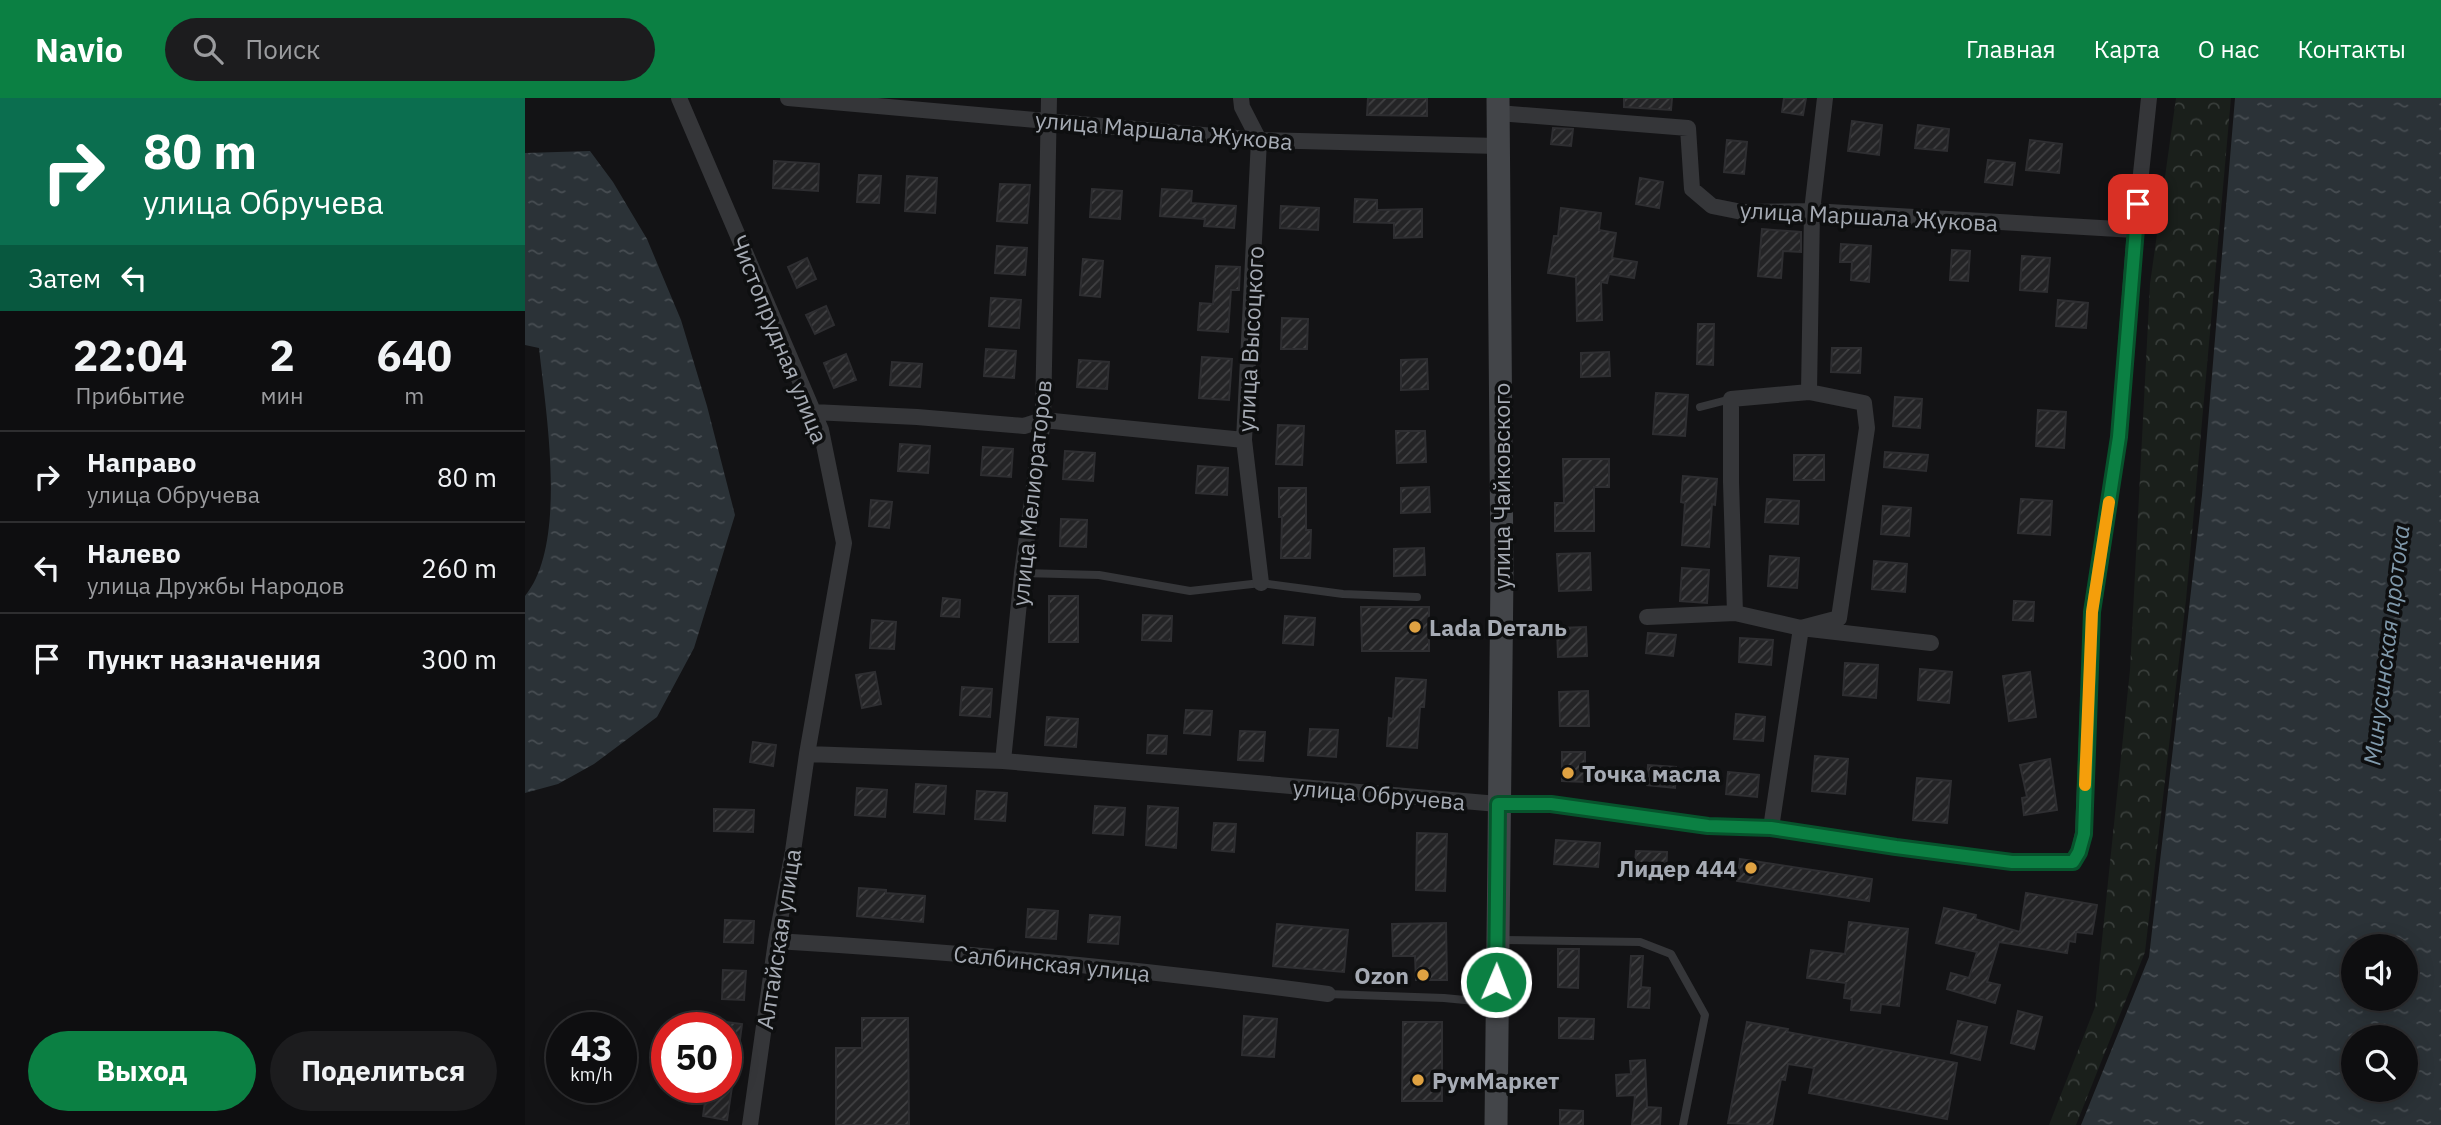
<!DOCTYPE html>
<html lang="ru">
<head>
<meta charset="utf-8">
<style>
	body { margin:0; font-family:"IBM Plex Sans",sans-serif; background:#1c1c1e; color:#f1f3f6; height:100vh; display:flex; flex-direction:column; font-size:26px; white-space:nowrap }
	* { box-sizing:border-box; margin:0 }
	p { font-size:23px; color:#9b9c9f }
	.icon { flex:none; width:38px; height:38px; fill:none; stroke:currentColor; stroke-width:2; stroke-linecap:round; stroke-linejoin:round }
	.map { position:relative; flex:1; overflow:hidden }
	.details { display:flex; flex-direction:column; background:#0e0e10; width:525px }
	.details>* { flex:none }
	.guide { background:#0b6e4f; color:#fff; overflow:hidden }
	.fabs { position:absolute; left:1816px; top:836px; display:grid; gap:14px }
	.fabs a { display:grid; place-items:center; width:77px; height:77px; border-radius:50%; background:#0e0e10; box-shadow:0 4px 18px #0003,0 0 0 2px #2e2e30; font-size:35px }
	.speed { position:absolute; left:21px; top:914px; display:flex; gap:14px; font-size:35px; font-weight:700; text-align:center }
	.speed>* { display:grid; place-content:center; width:91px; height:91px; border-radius:50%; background:#0e0e10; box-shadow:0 4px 18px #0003,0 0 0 2px #2e2e30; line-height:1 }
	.speed small { font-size:18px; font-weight:400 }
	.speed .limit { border:10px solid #d22; background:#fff; color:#111 }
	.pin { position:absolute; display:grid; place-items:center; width:60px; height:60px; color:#fff; margin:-30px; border-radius:14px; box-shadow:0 4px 10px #0006 }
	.me { position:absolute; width:77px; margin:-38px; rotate:1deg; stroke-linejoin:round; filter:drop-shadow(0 0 5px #0008) }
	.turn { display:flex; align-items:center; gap:24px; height:147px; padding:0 28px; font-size:32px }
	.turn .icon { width:91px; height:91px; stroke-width:2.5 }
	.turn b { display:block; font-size:49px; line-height:60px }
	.then { display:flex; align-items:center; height:66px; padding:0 28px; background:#0003; gap:14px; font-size:26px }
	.eta { display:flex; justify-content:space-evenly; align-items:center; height:119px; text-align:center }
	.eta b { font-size:42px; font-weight:700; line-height:49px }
	.action { display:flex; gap:14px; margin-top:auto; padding:14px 28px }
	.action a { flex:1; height:80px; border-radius:42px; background:#0b8043; color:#fff; font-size:28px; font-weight:700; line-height:80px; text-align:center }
	.action a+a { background:#1c1c1e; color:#f1f3f6 }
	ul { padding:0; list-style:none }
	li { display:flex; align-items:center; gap:21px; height:91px; padding:0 28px; border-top:2px solid #2e2e30 }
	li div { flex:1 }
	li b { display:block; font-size:26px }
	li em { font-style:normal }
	header { display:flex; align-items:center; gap:42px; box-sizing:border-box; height:98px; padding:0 35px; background:#0b8043; color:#fff }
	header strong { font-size:33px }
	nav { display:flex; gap:38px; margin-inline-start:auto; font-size:24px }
	.search { width:490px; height:63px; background:#1c1c1e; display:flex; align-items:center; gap:18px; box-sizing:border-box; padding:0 24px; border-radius:38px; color:#9b9c9f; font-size:26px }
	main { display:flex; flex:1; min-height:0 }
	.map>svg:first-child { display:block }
</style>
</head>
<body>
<header>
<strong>Navio</strong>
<div class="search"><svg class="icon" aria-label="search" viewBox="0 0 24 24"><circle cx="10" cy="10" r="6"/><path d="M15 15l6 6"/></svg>Поиск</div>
<nav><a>Главная</a><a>Карта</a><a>О нас</a><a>Контакты</a></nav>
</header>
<main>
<section class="details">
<div class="guide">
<div class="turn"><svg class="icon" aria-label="right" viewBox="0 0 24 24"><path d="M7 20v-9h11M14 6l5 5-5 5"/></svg><div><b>80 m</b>улица Обручева</div></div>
<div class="then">Затем<svg class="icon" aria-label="left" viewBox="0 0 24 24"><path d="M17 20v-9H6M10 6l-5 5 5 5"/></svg></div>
</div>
<div class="eta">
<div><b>22:04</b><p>Прибытие</p></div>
<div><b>2</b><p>мин</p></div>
<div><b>640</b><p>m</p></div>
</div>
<ul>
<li><svg class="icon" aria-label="right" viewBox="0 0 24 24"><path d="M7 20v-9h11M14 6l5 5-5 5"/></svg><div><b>Направо</b><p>улица Обручева</p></div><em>80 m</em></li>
<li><svg class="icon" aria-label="left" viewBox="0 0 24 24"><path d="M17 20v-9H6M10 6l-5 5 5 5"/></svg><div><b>Налево</b><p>улица Дружбы Народов</p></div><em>260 m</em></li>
<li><svg class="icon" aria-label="arrive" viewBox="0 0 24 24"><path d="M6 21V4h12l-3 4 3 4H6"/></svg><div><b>Пункт назначения</b></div><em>300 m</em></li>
</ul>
<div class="action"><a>Выход</a><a>Поделиться</a></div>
</section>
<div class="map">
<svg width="1916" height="1027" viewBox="0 0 1916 1027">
	<defs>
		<pattern id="park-crowns" width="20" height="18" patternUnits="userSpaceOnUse" patternTransform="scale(1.75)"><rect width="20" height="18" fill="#1a1f1b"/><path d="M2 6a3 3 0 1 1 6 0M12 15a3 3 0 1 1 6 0" fill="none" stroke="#383d3a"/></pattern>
		<pattern id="water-ripples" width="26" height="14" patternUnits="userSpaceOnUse" patternTransform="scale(1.75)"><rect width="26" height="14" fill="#2b3237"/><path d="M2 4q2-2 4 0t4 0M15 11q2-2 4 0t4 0" fill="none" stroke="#474d52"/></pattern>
		<pattern id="building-hatch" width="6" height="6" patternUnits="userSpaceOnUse" patternTransform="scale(1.75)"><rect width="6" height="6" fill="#242426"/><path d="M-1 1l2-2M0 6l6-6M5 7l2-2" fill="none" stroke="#414143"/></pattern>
	</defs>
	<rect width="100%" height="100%" fill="#131315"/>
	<path fill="url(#park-crowns)" d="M1651,0H1706L1661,502L1620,854L1551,1027H1524L1570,909L1605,572L1625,186Z"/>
	<path fill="url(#water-ripples)" fill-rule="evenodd" d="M1710,0H1916V1027H1556L1624,859L1677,397ZM1829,849H1881V901H1829ZM1829,940H1881V992H1829Z
		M65,53L88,84L122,141L156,222L182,308L210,417L169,550L132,619L69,666L33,686L0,695V498C43,446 21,315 14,250L0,247V55Z"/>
	<path fill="url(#building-hatch)" stroke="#2e2e31" stroke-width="2" d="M843,0H902V18L842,17Z
		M1099,0H1147L1146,12L1099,9Z
		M1259,0H1281L1278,17L1257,14Z
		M1327,23L1357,27L1354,57L1323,53Z
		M1393,27L1424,31L1422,53L1390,50Z
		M1028,30L1048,31L1046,48L1026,46Z
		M1202,42L1222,44L1219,76L1199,74Z
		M1505,42L1537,46L1534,75L1501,72Z
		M1463,62L1490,65L1487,87L1460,84Z
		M249,63L294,66L293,93L248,90Z
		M334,77L356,78L354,105L332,104Z
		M382,78L412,80L410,115L380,113Z
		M1115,80L1138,84L1134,110L1111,106Z
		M475,86L505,87L502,125L472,123Z
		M567,91L597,93L595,121L565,119Z
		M637,91L667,93L666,105L711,108L709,130L679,128L680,121L635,118Z
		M830,101L852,102V112L897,111V139L869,140V125L829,124Z
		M756,108L794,110L793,132L755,130Z
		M1036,110L1076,115L1074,132L1091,135L1087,160L1112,164L1109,180L1084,176L1082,185L1076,184L1077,222L1052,223L1051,179L1023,175L1029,138H1033Z
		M1237,131L1276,134V154L1258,153L1256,180L1233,178Z
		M1316,146L1346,148L1344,184L1326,182L1327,164H1315Z
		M472,148L502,150L500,177L470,175Z
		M1427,152L1445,153L1443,183L1425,182Z
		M1497,158L1525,160L1522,194L1495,192Z
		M282,160L291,181L272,190L263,169Z
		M558,161L578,163L575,199L555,197Z
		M691,168L715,169L714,192H706L703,234L673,232L675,205L688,206Z
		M466,200L496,202L494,230L464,228Z
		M1533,202L1563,205L1561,230L1531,228Z
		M301,208L309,227L290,236L281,217Z
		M757,220L783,221L782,251H756Z
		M1173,226H1189L1188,267L1172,266Z
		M1307,250H1336L1335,275L1306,274Z
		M461,251L491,253L489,280L459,278Z
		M1084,254L1085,278L1056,279V255Z
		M321,256L331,282L309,290L299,265Z
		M677,259L707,261L704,302L674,300Z
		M902,261L903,291L876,292V262Z
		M554,262L584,264L582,291L552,289Z
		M367,264L397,266L395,289L365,287Z
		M1131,295L1163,297L1160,338L1128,336Z
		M1370,299L1397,301L1395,330L1368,328Z
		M1513,312L1541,314L1539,350L1511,348Z
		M753,327L779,328L777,367L751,366Z
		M871,333H900L901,364L872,365Z
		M375,346L405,348L403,375L373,373Z
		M458,349L488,351L486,379L456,377Z
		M540,353L570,355L568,383L538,381Z
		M1360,354L1403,357L1401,373L1359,369Z
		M1269,357H1299V382H1269Z
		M1038,361H1084V389H1069V433H1030V405H1039Z
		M673,368L703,370L702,397L671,395Z
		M1158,378L1192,381L1190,407L1187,406L1184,449L1157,447L1160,405L1156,404Z
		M904,389L905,414L876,415V390Z
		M754,390H781V432H786L785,460H756L757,419H754Z
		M1242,401L1274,403L1273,426L1240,424Z
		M1496,401L1527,403L1525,437L1493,435Z
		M346,402L367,404L364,430L344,428Z
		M1358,408L1386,410L1384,438L1356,436Z
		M536,421L562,422L561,449L535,448Z
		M899,450L900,477L869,478V451Z
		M1065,455L1066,492L1034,493L1032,456Z
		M1245,458L1274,460L1272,490L1243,488Z
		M1349,463L1382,466L1380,494L1347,491Z
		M1157,470L1184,472L1182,505L1155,503Z
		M524,498H553V544H524Z
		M418,500L435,502L434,519L416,518Z
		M1489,503L1509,504L1508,523L1488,522Z
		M836,509H904V553H837Z
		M618,517L647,518L646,543L617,542Z
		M760,518L790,520L788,547L758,545Z
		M347,522L371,524L369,551L345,550Z
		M1061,529L1062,558L1033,559L1032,530Z
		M1123,535L1151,537L1148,558L1121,555Z
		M1215,540L1248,542L1246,567L1214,564Z
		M1320,565L1353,567L1351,600L1318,597Z
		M1395,571L1427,574L1424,605L1393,602Z
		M350,574L356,606L337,610L331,577Z
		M1505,574L1511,619L1484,623L1478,578Z
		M871,580L901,582L899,609H895L892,650L862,648L864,620L868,621Z
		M437,589L467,591L465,619L435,617Z
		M1063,593L1064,628H1035L1034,594Z
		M661,612L687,613L685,637L659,635Z
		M1211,616L1240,619L1238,643L1209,641Z
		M522,619L553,621L551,649L520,647Z
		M785,631L813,632L811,659L783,657Z
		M715,633L740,634L738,663L713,662Z
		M623,637L642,638L641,656L622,655Z
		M228,644L251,647L248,668L225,664Z
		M1037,654H1060V684L1037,683Z
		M1290,658L1323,661L1320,696L1287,693Z
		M1525,661L1532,712L1499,717L1497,700L1502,699L1495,667Z
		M1123,667L1151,669L1150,690L1122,687Z
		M1203,674L1234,677L1232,699L1201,696Z
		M1392,680L1426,683L1422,725L1388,722Z
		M391,686L421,688L419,716L389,714Z
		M332,690L362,692L360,719L330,717Z
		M452,693L482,695L480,723L450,721Z
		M570,708L600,710L598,737L568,735Z
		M623,708L653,710L651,750L621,747Z
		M189,711L229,712L228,734L189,733Z
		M689,725L711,726L709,754L687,752Z
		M892,735L922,736L920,793L891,792Z
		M1031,742L1075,745L1073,769L1029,766Z
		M1111,753L1142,754L1141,781L1109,780Z
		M1215,761L1347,781L1344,803L1212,783Z
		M334,790L361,792V795L400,798L398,824L332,818Z
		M1501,795L1572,807L1567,836L1551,834L1550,844L1544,843L1542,855L1474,844L1462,884L1475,887L1470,905L1422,891L1426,875L1444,880L1452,854L1411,845L1419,810L1451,817L1450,821L1495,834Z
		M503,811L533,813L531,841L501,839Z
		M565,817L595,819L593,846L563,844Z
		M200,822L229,823L228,845L199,844Z
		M1324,824L1383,831L1374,908L1356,906L1355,915L1326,912L1327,901L1319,900L1321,885L1282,880L1286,852L1320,856Z
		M921,825L922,882H891L890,858H868L867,826Z
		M752,826L823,832L819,874L748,868Z
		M1033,851H1054L1053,890L1033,889Z
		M1106,858H1118L1116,889L1125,890L1124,910L1103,909Z
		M198,872L221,873L219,902L197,901Z
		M1493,913L1517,919L1509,951L1486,945Z
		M719,918L752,921L749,959L717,957Z
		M337,920H383L384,1027H311V950H337Z
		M1034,920L1069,921L1068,941L1034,940Z
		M1433,923L1462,929L1455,962L1426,955Z
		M201,924L217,926L212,965L201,964Z
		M878,924H917V1003H877Z
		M1222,924L1263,931L1262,934L1432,965L1422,1021L1284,995L1289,970L1263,966L1260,982L1256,981L1247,1027L1203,1025Z
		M1120,962L1122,1009L1136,1010L1135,1027H1107L1110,997L1092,998L1091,977L1106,976L1105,963Z
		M182,989H207L202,1022L178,1018Z
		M1035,1012L1058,1013V1027L1035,1026Z"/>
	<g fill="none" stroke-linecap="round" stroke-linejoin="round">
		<path stroke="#353639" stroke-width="8" d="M1175,309L1206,301
			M497,475L574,477L665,493L736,485L818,496L892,499
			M976,842L1115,844L1146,856L1180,917L1158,1027
			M803,896L919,900L971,905"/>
		<path stroke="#353639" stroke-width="16" d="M154,0L296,332L319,445L282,656L268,753L251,843L225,1027
			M263,0L734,42L973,48
			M716,0L717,9L734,42L719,342L736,485
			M973,15L1163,30L1167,91L1187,108L1217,114L1287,113L1610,132
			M288,314L392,319L499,328L518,322L719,342
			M1210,515L1206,384V301L1284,294
			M1122,519L1210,515L1276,530L1406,545
			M282,656L478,663L973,706H1026L1183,728L1246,730L1371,749L1487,764H1548L1554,754L1558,735L1567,514L1594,339L1610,132L1624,0
			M478,663L497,475L518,322L524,0
			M1246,730L1276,530L1314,520L1342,330L1339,305L1284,294L1287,113L1300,0
			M251,843C435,854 619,871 803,896"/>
		<path stroke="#434549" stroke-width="23" d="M971,1027L977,475L973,0"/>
	</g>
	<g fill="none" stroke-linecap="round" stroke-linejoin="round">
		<defs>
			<path id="route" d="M971,884L973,706H1026L1183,728L1246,730L1371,749L1487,764H1548L1554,754L1559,736L1567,514L1594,339L1613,106"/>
		</defs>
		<use href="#route" stroke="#07532c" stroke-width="18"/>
		<use href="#route" stroke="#0b8043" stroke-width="12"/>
		<path stroke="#f59e0b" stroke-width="12" d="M1560,687L1567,514L1584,404"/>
	</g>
	<g fill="#dfa242" stroke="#0e0f10" stroke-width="2.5">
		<circle cx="890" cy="529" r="7"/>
		<circle cx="1043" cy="675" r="7"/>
		<circle cx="1226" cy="770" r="7"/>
		<circle cx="898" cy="877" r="7"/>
		<circle cx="893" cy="982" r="7"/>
	</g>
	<g text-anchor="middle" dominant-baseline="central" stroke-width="7" stroke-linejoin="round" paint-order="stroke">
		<g font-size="23" fill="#a6abb4" stroke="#0e0f10">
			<text transform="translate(639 32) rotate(5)">улица Маршала Жукова</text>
			<text transform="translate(1344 118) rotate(3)">улица Маршала Жукова</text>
			<text transform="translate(255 241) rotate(68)">Чистопрудная улица</text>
			<text transform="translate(725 241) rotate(-87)">улица Высоцкого</text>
			<text transform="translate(976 388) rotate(-90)">улица Чайковского</text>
			<text transform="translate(506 395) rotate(-84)">улица Мелиораторов</text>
			<text transform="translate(854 696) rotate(5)">улица Обручева</text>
			<text transform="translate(253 841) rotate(-81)">Алтайская улица</text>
			<text transform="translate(527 865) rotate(6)">Салбинская улица</text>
		</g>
		<g font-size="23" font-weight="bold" fill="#a6abb4" stroke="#0e0f10" text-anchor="start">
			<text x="904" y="529">Lada Dеталь</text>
			<text x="1057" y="675">Точка масла</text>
			<text x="1212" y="770" text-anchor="end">Лидер 444</text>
			<text x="884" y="877" text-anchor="end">Ozon</text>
			<text x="907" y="982">РумМаркет</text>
		</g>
		<g font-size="24" font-style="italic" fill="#819aac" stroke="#0e0f10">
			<text transform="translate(1861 547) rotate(-83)">Минусинская протока</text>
		</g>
	</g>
</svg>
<div class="fabs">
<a><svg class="icon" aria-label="sound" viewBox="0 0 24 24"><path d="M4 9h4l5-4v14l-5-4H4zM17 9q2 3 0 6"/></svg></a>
<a><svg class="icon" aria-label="search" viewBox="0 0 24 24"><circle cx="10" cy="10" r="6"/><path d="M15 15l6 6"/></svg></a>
</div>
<div class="speed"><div>43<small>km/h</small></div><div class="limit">50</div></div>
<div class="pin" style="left:1613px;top:106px;background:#d93025"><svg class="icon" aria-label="arrive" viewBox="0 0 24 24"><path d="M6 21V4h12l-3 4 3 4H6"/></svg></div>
<svg class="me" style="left:971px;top:884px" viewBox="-20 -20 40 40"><circle r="17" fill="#0b8043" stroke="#fff" stroke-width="3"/><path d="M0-11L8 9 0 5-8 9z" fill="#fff"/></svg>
</div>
</main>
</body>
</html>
